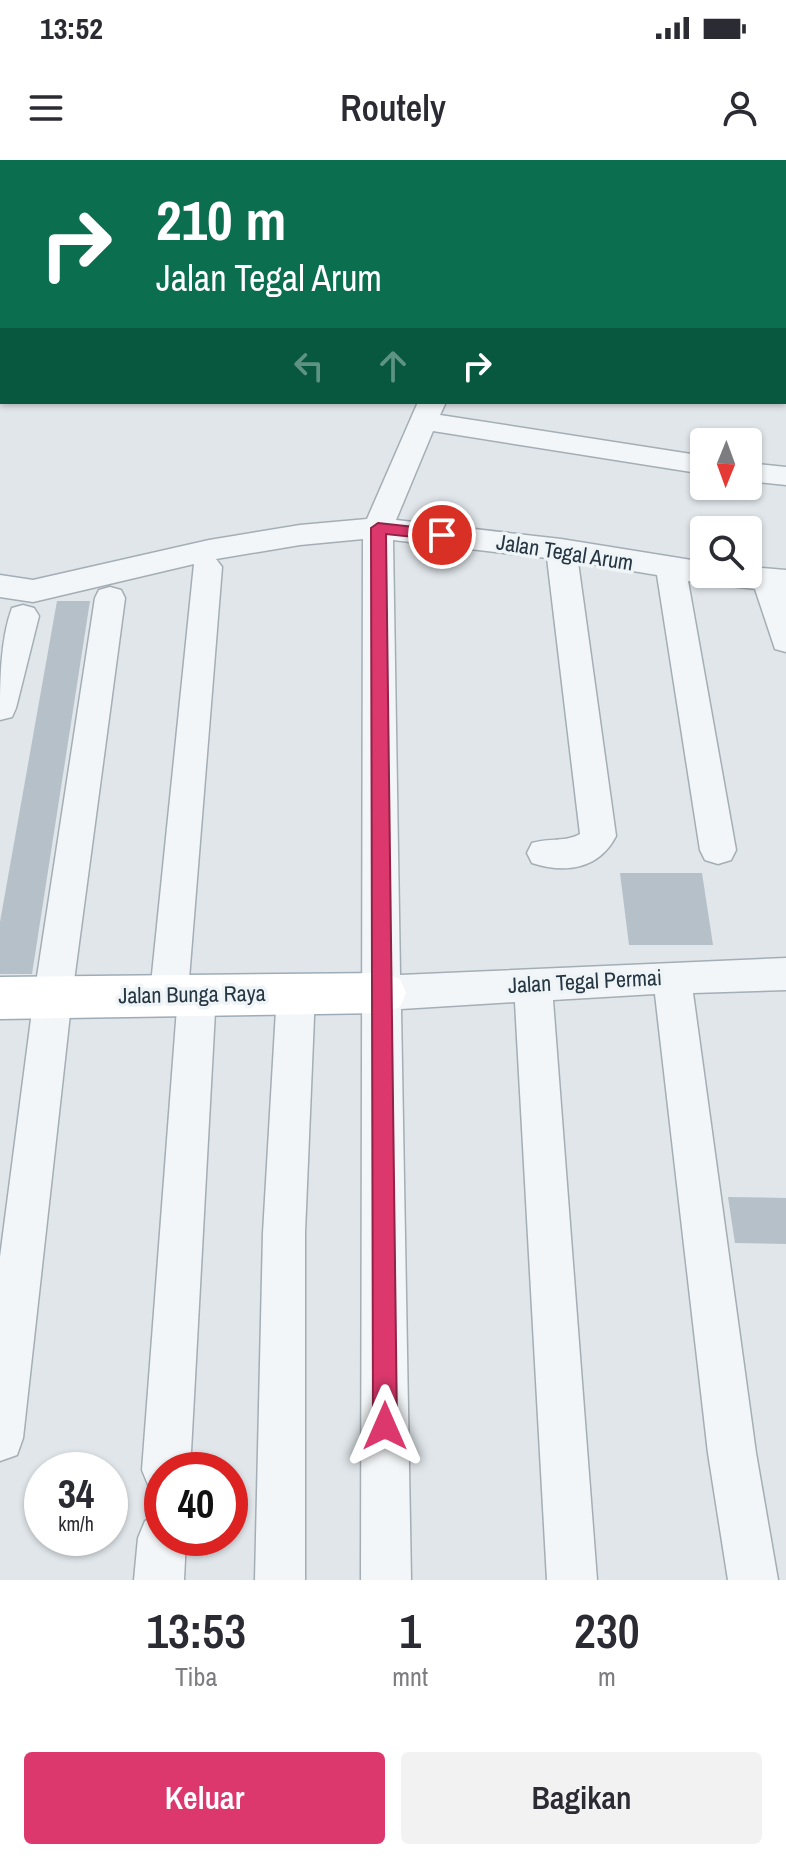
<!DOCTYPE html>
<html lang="id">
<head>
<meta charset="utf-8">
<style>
	body { margin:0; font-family:"Archivo Narrow",sans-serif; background:#f2f2f3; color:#2b2b33; height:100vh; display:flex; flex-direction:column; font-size:30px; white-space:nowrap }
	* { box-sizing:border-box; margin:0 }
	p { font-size:26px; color:#7c7c81 }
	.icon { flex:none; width:44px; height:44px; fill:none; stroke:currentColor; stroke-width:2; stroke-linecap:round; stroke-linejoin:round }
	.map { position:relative; height:1420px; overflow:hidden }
	.details { display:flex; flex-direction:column; background:#fff; flex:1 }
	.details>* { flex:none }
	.hud { position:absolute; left:0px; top:0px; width:786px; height:244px; box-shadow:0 2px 6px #0004; background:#0b6e4f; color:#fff; overflow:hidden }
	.needle { width:52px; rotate:181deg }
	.fabs { position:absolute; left:690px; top:268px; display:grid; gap:16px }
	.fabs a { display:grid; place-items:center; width:72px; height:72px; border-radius:8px; background:#fff; box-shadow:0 2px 6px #0004; font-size:40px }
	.speed { position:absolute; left:24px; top:1292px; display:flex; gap:16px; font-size:40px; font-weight:700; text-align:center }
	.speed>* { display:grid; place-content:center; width:104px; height:104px; border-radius:50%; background:#fff; box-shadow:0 2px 6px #0004; line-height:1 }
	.speed small { font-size:20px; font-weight:400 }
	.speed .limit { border:12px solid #d22; background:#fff; color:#111 }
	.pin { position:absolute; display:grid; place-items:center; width:68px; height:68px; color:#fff; margin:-34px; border:4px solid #fff; border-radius:50%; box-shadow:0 2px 8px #0007 }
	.me { position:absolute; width:88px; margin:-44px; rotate:0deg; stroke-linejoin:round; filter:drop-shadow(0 0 6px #0008) }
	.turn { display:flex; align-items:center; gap:28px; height:168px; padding:0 24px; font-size:36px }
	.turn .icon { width:104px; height:104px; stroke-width:2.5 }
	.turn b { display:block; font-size:56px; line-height:68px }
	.lanes { display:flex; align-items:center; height:76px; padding:0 24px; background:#0003; justify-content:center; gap:40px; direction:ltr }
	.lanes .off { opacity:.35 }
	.eta { display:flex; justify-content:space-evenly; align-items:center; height:136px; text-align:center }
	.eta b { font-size:48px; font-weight:600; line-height:56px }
	.action { display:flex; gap:16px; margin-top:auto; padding:16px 24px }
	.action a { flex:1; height:92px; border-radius:8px; background:#dc386d; color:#fff; font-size:32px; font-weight:600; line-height:92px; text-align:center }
	.action a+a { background:#f2f2f3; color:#2b2b33 }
	.status { display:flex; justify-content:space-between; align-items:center; height:56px; padding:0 40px; background:#fff; direction:ltr }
	.status svg { height:22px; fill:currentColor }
	header { display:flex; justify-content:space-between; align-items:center; height:104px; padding:0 24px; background:#fff; font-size:36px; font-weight:600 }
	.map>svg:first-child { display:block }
</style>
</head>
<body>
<div class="status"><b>13:52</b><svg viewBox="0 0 49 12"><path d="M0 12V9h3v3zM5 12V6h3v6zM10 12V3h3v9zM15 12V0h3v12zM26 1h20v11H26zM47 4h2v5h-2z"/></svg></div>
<header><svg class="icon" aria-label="menu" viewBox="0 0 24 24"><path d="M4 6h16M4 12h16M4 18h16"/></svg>Routely<svg class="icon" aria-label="person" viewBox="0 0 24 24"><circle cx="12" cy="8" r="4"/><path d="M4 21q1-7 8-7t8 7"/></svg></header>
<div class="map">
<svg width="786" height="1420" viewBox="0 0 786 1420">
	<rect width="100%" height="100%" fill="#e0e6ea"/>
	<path fill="#b6c0c8" d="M57,441H90L32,814H0V762Z
		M620,713H702L713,785H629Z
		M728,1037L786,1038V1084L735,1083Z"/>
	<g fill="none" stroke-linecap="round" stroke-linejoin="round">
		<defs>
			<path id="minor" d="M0,0H11L13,2H2V10Z
				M66,0H103V1L67,2Z
				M2,29V45L0,46V30Z
				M0,70H2V84H0Z
				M784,77H786V91H784Z
				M784,134L786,135V158L784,157Z
				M0,156L2,157V173L0,172Z
				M418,242H446L440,255L704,296V314L433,271L396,360L561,379L704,402V414H748V407L786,410V492L775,489L755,429L688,421L736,690L731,700L718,704L705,700L700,690L657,415L578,402L616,676C599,709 566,714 532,703L527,693L532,683C548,678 567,682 580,674L547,398L393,380L400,815L786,798V830L693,833L756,1293L778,1420H728L708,1293L655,834L553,840L597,1420H547L515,842L401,849L411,1420H361L363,379L300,385L216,399L222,407L189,819L197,816L211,821L216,833L190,1310H162V1332L149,1327L142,1310L177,848L169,851L155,846L150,834L194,404L33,442L0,437V415L33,420L209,380L300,365L367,359Z
				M748,303L786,307V325L748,321Z
				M110,427L121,430L125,438L72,836L23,1278L17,1295L0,1301V1097L34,836L95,438L99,430Z
				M23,445L34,448L39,456L16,548L12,557L0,560C0,524 0,480 12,448Z
				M296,816L310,821L315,833L305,1073V1420H255L263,1073L277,833L282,821Z
				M162,1354V1378H186L184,1420H134L138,1378L145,1361Z"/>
			<path id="major" d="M383,813L400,819L406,833L400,847L383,853L0,859V817Z"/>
		</defs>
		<use href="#minor" stroke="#a4aeb5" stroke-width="3"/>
		<use href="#major" stroke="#9eacb7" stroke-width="3"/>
		<use href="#minor" fill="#f3f6f8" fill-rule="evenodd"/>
		<use href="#major" fill="#fff" fill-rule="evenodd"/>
	</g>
	<path fill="#dc386d" stroke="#8f2447" stroke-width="2" d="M378,363L442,370L449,375L442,380L386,374L397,1266L393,1274L385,1277L377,1274L373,1266L371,368Z"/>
	<g text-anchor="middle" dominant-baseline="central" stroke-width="7" stroke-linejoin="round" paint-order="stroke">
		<g font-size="22" fill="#263643" stroke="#eff4f7">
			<text transform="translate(565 392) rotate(9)">Jalan Tegal Arum</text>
			<text transform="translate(585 821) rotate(-3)">Jalan Tegal Permai</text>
			<text transform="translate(192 834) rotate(-1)">Jalan Bunga Raya</text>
		</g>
	</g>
</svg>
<div class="fabs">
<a><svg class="needle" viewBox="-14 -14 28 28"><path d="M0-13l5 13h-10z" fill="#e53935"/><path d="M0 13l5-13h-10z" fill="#7c7c81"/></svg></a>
<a><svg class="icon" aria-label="search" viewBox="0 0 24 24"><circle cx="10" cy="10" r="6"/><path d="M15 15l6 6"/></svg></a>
</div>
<div class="speed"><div>34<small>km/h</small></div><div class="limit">40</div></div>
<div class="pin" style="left:442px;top:375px;background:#d93025"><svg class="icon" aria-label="arrive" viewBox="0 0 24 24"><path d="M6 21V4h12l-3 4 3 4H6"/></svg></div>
<svg class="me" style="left:385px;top:1266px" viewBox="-20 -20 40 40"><path d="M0-17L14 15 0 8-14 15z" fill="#dc386d" stroke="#fff" stroke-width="4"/></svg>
<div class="hud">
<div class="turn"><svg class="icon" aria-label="right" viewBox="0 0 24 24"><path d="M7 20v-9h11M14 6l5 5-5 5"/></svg><div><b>210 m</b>Jalan Tegal Arum</div></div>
<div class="lanes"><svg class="icon off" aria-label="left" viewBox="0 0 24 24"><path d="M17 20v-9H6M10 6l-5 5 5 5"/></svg><svg class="icon off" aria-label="ahead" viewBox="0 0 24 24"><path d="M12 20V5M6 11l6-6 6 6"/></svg><svg class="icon" aria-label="right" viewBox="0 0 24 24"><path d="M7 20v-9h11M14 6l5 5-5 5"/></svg></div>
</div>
</div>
<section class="details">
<div class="eta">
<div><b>13:53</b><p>Tiba</p></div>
<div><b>1</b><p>mnt</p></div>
<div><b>230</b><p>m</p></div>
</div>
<div class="action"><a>Keluar</a><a>Bagikan</a></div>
</section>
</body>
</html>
